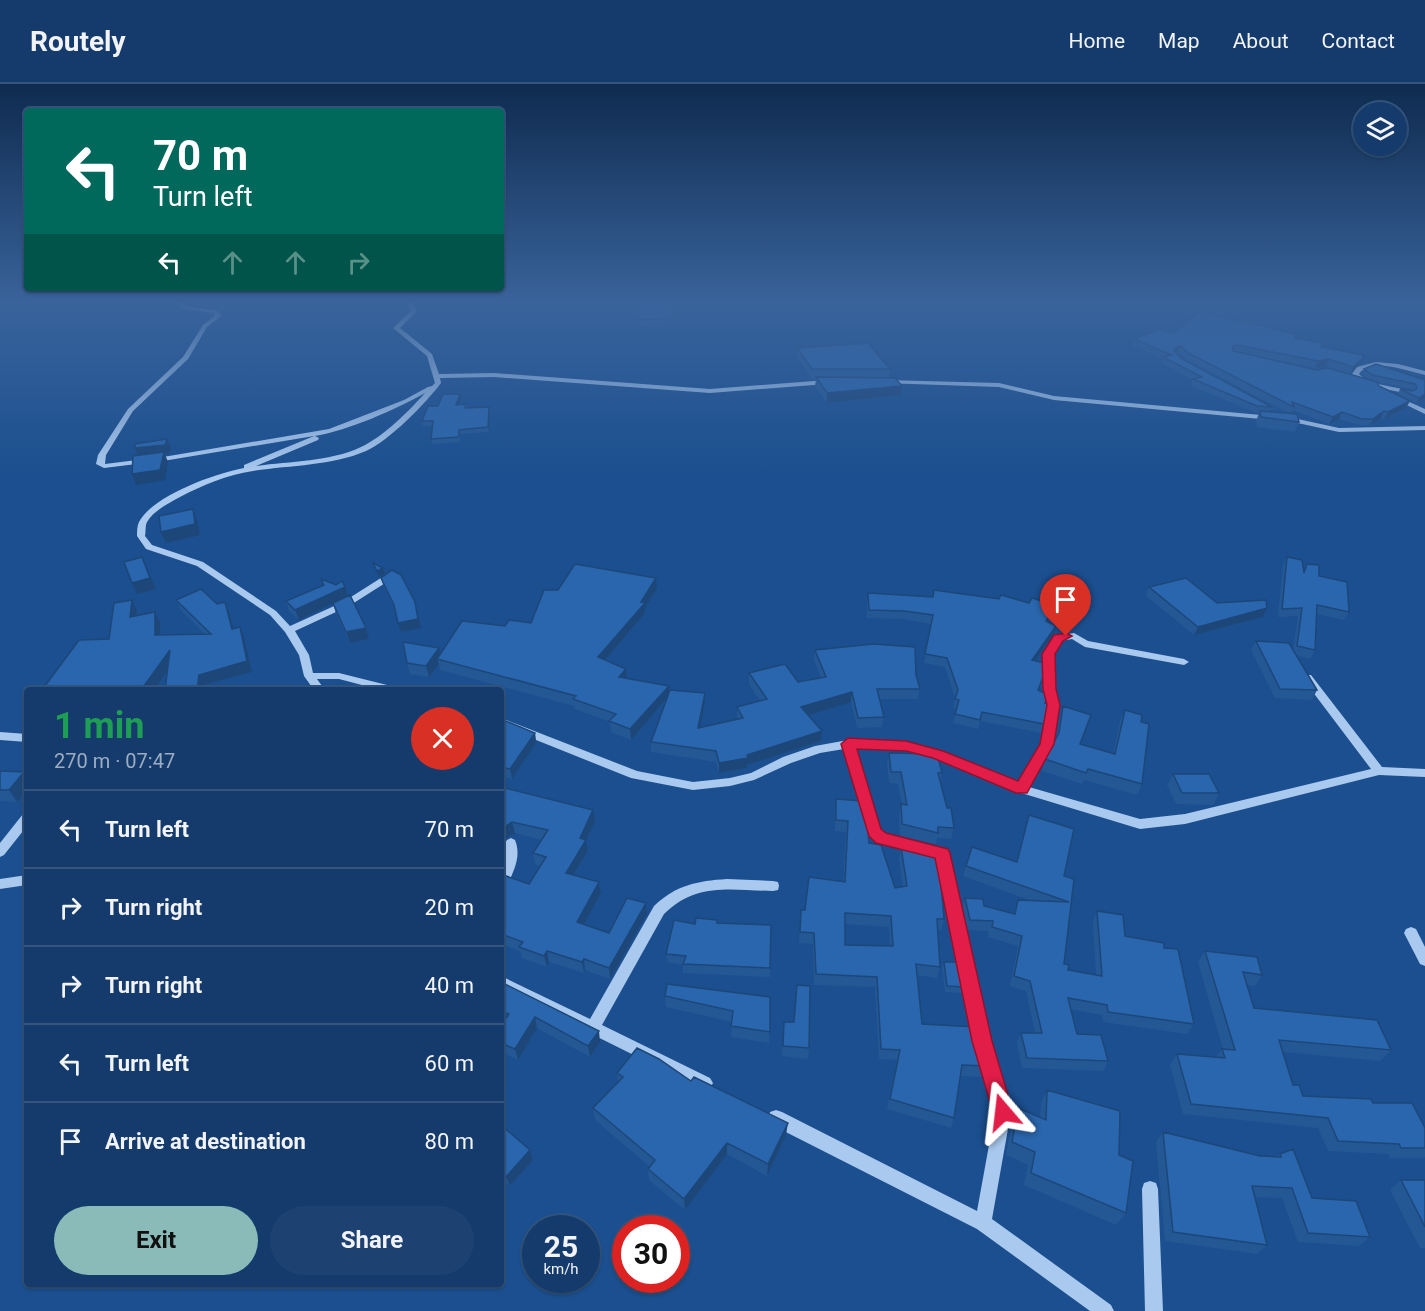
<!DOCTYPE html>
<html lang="en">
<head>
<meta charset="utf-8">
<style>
	body { margin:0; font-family:Roboto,sans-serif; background:#1d4271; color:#f1f3f6; height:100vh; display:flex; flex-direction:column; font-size:22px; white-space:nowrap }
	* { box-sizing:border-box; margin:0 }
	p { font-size:20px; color:#9dadc1 }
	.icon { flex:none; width:33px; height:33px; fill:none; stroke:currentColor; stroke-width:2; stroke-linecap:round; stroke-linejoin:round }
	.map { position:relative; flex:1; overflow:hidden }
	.details { position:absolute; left:24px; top:603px; width:480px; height:600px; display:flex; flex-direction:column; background:#143b6b; border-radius:6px; box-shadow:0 2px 4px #0004,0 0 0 2px #33557e }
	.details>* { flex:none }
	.hud { position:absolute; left:24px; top:24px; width:480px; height:183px; border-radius:6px; box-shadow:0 2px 4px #0004,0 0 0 2px #33557e; background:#00695c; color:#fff; overflow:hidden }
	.controls { position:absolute; left:1353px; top:18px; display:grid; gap:12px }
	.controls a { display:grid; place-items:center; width:54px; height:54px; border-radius:50%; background:#143b6b; box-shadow:0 2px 4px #0004,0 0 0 2px #33557e; font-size:30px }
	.speed { position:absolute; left:522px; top:1131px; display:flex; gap:12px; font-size:30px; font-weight:700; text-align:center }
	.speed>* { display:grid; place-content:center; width:78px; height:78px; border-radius:50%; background:#143b6b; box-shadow:0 2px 4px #0004,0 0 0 2px #33557e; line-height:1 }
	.speed small { font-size:15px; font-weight:400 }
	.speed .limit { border:9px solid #d22; background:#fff; color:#111 }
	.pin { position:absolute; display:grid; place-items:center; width:51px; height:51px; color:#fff; margin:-62px -26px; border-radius:50% 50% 50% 0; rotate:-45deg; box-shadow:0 0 6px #0007 }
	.pin .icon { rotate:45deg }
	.me { position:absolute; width:66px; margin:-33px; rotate:343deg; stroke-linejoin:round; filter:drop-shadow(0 0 4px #0008) }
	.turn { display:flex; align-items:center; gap:21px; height:126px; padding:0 30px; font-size:27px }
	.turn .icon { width:78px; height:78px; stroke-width:2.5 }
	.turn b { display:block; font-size:42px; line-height:51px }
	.lanes { display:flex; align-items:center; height:57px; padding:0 30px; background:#0003; justify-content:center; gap:30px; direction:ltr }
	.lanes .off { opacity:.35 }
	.round { display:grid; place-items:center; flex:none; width:63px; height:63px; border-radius:32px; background:#1d4271 }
	.head { display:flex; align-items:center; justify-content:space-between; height:102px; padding:0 30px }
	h1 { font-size:36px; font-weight:700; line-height:45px; color:#1e9e55 }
	.action { display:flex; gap:12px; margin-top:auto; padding:12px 30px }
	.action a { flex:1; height:69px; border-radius:36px; background:#8bbbb9; color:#111; font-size:24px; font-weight:700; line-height:69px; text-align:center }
	.action a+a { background:#1d4271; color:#f1f3f6 }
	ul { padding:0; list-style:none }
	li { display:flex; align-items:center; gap:18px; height:78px; padding:0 30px; border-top:2px solid #33557e }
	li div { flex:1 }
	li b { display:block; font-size:22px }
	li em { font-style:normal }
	header { display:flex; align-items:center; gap:36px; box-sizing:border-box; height:84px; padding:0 30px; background:#143b6b; border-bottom:2px solid #33557e }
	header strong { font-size:28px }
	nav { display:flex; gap:33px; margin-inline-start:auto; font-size:21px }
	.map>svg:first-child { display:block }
</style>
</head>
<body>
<header>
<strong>Routely</strong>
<nav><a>Home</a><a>Map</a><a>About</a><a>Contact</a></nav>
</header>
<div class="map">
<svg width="1425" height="1227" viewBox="0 0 1425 1227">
	<rect width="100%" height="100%" fill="#1b4f8f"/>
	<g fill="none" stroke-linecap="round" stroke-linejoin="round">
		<path fill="#a9c9ee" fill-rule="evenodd" d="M175,218H182L187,222L218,227L221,232L207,243L188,275L133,327L106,371L105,380L169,372L329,345L404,316L428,303L432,302L435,299L427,272L393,244L411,227L407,218H413L417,227L400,244L432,270L439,290L494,289L710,305L827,296L830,298L827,300L710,309L494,293L440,294L441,299C426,319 389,357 366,367C331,382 291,381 253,387C227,391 203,401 180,413C169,419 153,427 147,438C145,442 146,448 145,452L152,461L203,478L276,527L290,542L343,518L384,492H390L392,494L390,496L349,522L295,547L309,571L313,589H339L399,604L400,606H381L339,595H317L325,606H314L304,592L299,571L285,548L270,531L197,482L146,465L137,452C137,447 137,442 139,438C152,412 216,389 244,384V381L314,352L169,376L104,384L96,380L98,371L128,325L183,273L203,241L215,232L214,229L183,225ZM425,309C409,327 383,353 361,363C329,378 291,377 256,382L318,356L319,354L315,352C349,346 395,326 425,309Z
			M1376,278L1398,280L1425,287V291C1408,287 1371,273 1359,290L1368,298L1412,307V309L1410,310L1364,301L1352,290L1357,283Z
			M885,296L999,299L1054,312L1293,334L1339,344L1425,342V346L1339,348L1293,338L1054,316L999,303L883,299V297Z
			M1396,312L1425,325V330L1394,315V313Z
			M1074,549L1088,557L1184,575L1189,578L1184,581L1085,563L1072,555L1061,557L1054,570V605L1059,622L1053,660L1029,703L1140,735L1185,730L1371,685L1303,595L1302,593L1303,591H1311L1382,683L1425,685V693L1379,691L1185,740L1140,745L1018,708L934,673L906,666L855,664L879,746L885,751L942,764L946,766L948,769L989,957L1011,1028L992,1135L1111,1221L1114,1227H1090L977,1145L770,1040L768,1034L770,1028L776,1026L782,1028L977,1127L995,1028L975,957L937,773L881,760L877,758L870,751L844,665L820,669L791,679L754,696L730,702L693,706L631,694L501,642V634L637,687L693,698L730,694L751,689L783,673L815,662L848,656L906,658L941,667L1019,699L1041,660L1049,622L1044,605V570L1055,552Z
			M0,648L27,650V658L0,656Z
			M27,728V742L4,771L0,773V759L23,730Z
			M511,754L515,756C522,773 513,788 506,804L501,805V786L506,775L505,759L507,756Z
			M27,791V801L0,805V795Z
			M727,795L773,797L778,798L779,802L778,806L773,807C731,806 696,798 664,830L602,941L710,994L713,999L710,1004L705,1006L700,1004L501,905V892L590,935L654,822C676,801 697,797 727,795Z
			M1411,843L1416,845L1425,863V882L1420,880L1404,849L1406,845Z
			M1150,1097L1156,1099L1158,1105L1163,1227H1145L1142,1105L1144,1099Z"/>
	</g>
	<path fill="#245895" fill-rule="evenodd" d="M620,218H663L677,234V240L639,242L637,219L623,223Z
		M1173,249L1296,255L1321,263L1360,280L1350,290L1326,282L1315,284L1233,267L1379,302L1406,324L1384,335L1381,334L1370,341H1359L1339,335L1329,340L1293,326L1291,330L1299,338L1295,348L1257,343L1256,337L1259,329L1254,328L1191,302L1192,296L1161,279L1163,275L1132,261L1134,255ZM1178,268L1186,275L1290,330L1270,328L1272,323L1182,275L1176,269Z
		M797,264L890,285L889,294L902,302L901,311L827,319L815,303L816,295H812L797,273Z
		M1364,285L1425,296V314L1416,319L1398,310L1400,305L1413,307L1412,305L1370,296L1362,290Z
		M460,310L461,314L459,321L466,320L467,324L490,328L489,348L460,350V358L432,360L431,355L432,342H423L422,337L438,322Z
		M1287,473L1304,486L1307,480L1319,492L1349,528L1344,536L1317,530L1315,566L1310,575L1296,571L1317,606L1312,616L1275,614L1251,566L1256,557L1293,567L1298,532L1278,533L1283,481Z
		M381,494L421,544L401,548L396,528L384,503Z
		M656,494L657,504L645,524V529L605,576L627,594L669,602V608L705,609V619L700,644L738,635L737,633V623L760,617L749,600V589L798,598L821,594L814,576L815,566L916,591L920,605L918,615H880L884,633L882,643L857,644L851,618L808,631L822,647L821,657L747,681V684L719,689L716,678L651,668V658L666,616L631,656L611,648L610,638L575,625L574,622L440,586L439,580L429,593L410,590L407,579L440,570L505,542L531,539L558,506Z
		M321,495L336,501L345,503L348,512L369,555L350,559L336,530L333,519L299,536L289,527L286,517L323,501Z
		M1149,503L1217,519L1263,533L1194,551L1146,512Z
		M868,509L1052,530L1048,538L1054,550L1035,577L1039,606L1046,619L1044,640L1041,649L980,637L978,645L953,639L957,625L953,624L955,614L945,583L924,579L931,540L903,535L867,534V518Z
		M132,516L137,526L136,532L155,528L160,538V551L205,550L181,526L176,516L217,520L225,518L229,528L234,545L244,553L252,588L203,601L167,587L154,606H42L109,555Z
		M1063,622L1080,660L1113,670L1120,637L1125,626L1141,638L1142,700L1137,711L1084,696L1082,700L1042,687L1045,675L1056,655L1060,633Z
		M501,635L535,649L536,659L512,695L501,692Z
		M889,669L942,689L940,699L947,724L954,744L951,755L937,754L936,760L900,752L899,732L901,720H902L898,700L889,699L887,680Z
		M0,687L24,688L27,692V705L17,718L0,717Z
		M1173,690L1219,709L1213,721L1176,720L1167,701Z
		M501,703L595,737L586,756L588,767L574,791L599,798L601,809L583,841L609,849L647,830L610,895L585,886L584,889L549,878L547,883L522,874L520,867L501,860V795L529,800L540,782L535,780L533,769L542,756L515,749L505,755L501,766Z
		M836,715L869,759L895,804L903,802L899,774L903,756L944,835L941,846H938L940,883L937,894L917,891L922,940L987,982L983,993L960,992L954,1034L951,1044L887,1025L897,976L879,975L875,903L814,901L813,860L799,859L801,826H805L843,798L846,748L835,747V726ZM845,840L889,843L890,862L845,861Z
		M1029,731L1064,792L1074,795L1064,880L1068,886L1096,891L1093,837L1097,827L1125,852L1164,864L1194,940L1187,950L1103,938L1102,931L1070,925L1077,950L1108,977L1103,987L1022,984L1017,958L1021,949H1035L1026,907L1010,902L1018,862L988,853L989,847L967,846L962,825L965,814L984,822L1013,830L1018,816L1032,817L963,792L966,782L1016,778Z
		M717,839L770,884V893L683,889V881L667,878L666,870L695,840Z
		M1205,867L1262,891L1255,902L1247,901L1254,924L1391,966L1380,977L1283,968L1293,1001L1303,1012L1373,1019L1425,1044V1073L1424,1074H1390L1388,1070L1328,1067L1318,1044L1183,1030L1170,981L1177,970L1216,973L1222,965H1223L1198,878Z
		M944,878L965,903L963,909L945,908L942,883Z
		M501,898L600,958L590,973L537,944L518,976L501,968V941L504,937L501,936Z
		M797,901L809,964L808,975L782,972L784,938H794Z
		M665,912L770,913L769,959L731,953L732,938L666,923Z
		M617,989L691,997L786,1051L767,1092L727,1070L685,1126L649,1096L648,1085L650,1083L595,1036L593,1024L618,998Z
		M1047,1006L1119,1071L1126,1129L1116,1141L1024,1101L1028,1081L1006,1071L1012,1037L1018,1024L1040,1033L1041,1019Z
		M501,1041L530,1066L533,1076L510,1102L501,1094Z
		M1163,1048L1260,1072H1277L1280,1070L1312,1114L1370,1153L1359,1162L1298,1158L1282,1114L1254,1113L1267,1161L1257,1170L1165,1157L1156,1058Z
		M1401,1096H1425V1164H1420L1390,1106Z"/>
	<path fill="#1d4779" d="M623,218H637V219L623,223Z
		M1181,262L1178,268L1173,270L1175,264Z
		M1363,274L1360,280L1350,290L1353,283Z
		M1329,275L1326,282L1315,284L1318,277Z
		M902,302L901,311L827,319V309Z
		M1425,308V314L1416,319L1419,314Z
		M460,310L461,314L457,325L456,321Z
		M1410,317L1406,324L1384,335L1388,328Z
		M489,323L490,328L489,348L488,343Z
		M1384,327L1381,334L1370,341L1373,335Z
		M1342,328L1339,335L1329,340L1333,333Z
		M167,355L171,364L169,370H165L168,378L165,396L136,401L132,390L139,374L135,364Z
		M193,425L197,436L200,451L166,459L161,448Z
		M142,473L156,505L137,510L132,499Z
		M383,484L385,490L379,493L377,487Z
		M656,494L657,504L645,524V529L599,583L598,573L641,518Z
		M345,503L348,512L299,536L295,526Z
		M132,516L137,526L135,543L130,533Z
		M225,518L229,528L237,555L232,545Z
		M415,518L421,544L401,548L398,539Z
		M1055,521L1052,530L1043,546L1046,537Z
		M1267,524L1263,533L1194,551L1198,543Z
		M155,528L160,538V561L155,551Z
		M1056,542L1054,550L1030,584L1032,576Z
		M240,543L244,553L252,588L203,601V606H197L199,591Z
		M366,544L369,555L350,559L346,548Z
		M439,564L442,576L437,575L439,580L429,593L426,582Z
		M170,566L175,576L154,606H141Z
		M626,585L627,595L619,593Z
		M669,602V612L631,656L630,645Z
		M852,608L851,618L800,634L801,623Z
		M705,609V619L698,654V644Z
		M822,647L821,657L747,681V684L719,689V679L747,671Z
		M535,649L536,659L512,695L510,685Z
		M24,688L27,692V705L17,718L9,706Z
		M593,726L595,737L585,759L586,756L588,767L568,800L566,789L580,754Z
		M512,738L515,749L505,755L501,766V748L503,744Z
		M599,798L601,809L579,849L577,838Z
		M646,819L647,830L610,895L609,884Z
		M547,867L549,878L547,883L544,872Z
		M584,875L585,886L584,889L582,878Z
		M535,933L537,944L518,976L515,965Z
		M599,947L600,958L590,973L588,962Z
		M788,1039L786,1051L767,1092L768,1080Z
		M727,1059V1070L685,1126L684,1115Z
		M530,1066L533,1076L510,1102L506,1093Z"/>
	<path fill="#2a66ad" stroke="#1d4779" stroke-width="1.5" fill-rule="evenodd" d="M637,218H663L677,234L639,236Z
		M1200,228L1260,241L1297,251L1294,254L1323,259L1321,263L1363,271V274L1353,283L1329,275L1318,277L1237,261L1233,262V267L1317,286L1328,284L1377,298L1379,302L1410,317L1388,328L1384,327L1373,335H1362L1342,328L1333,333L1292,318L1294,323L1188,269L1181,262L1175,264L1174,267L1182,275L1272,323L1257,322L1193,295L1202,293L1163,273L1172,271L1134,255L1160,245L1173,249Z
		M868,259L890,285H812L797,264Z
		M1376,280L1425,296V310L1419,314L1400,305L1413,307L1417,304L1415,300L1372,291L1364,285Z
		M816,293L895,294L902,302L827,309Z
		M443,310H460L456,321L466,320L465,324L489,323L488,343L459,346V353L431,355L433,337H422L428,322H438Z
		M1260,327L1297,330L1299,338L1261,333Z
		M167,355L165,361L135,364V360Z
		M164,368L160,386L132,390L133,372Z
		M193,425L195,440L161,448L159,432Z
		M142,473L150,494L132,499L124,478Z
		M1287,473L1302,476L1304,489L1307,480L1319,481V492L1347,498L1349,528L1317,521L1315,566L1297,562L1302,524L1282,525Z
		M373,479L383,484L377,487Z
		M575,480L656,494L641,518L645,519L598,573L626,585L619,593L669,602L630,645L609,637L616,630L573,615L576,612L437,575L462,537L505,542L509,536L531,539L544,506H558Z
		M392,486L401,491L415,518L418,535L398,539L394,521L381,494Z
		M1186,494L1217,519L1266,516L1267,524L1198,543L1149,503Z
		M321,495L336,501L342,497L345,503L295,526L286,517L324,501Z
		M201,505L217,520L225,518L232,545L240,543L247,577L199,591L197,606H165L170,566L141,606H42L79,556L109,555L114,519L132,516L130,533L155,528V551L211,550L176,516Z
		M934,506L999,515L1001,511L1029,519L1032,514L1055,521L1046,537L1056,542L1032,576L1044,579V590L1038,606L1049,611L1045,619L1048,620L1044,640L982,628L980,636L955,630L959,616L955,615L958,606L947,574L925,570L933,531L904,527L869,526L868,509L933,513Z
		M350,511L366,544L346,548L333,519Z
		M1256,557L1289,559L1317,606L1280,605Z
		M403,558L439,564L426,582L407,579Z
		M873,560L915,563L916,591L920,605H877L884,633L858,634L852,608L801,623L822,647L747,671L748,674L719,679L716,667L651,658L670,606L705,609L698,644L743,634L737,623L767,615L749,589L785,580L798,598L826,593L815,566Z
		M1063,622L1091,631L1080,660L1115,670L1125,626L1142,631L1141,638L1149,640L1142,700L1088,685L1086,689L1045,675L1059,649Z
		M501,635L535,649L510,685L501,683Z
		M889,669L937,670L942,689H938L947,724H951L954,744L938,743V749L902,740L901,720L907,721L901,688H891Z
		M0,687L24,688L9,706H0Z
		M1173,690H1209L1219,709H1182Z
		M501,703L593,726L580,754L586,756L566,789L599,798L577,838L609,849L627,814L646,819L609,884L584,875L582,878L547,867L544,872L519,863L523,858L501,850V795H504L506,792L529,800L546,773L533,769L548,746L512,738L503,744L501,748Z
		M836,715L862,717L867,733L869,759L881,761L895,804L907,802L901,763L903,756L938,764L944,835H937L940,883L916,880L922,940L976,943L987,982L962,981L954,1034L890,1015L900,966L881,965L877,893L816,890L814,849L800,848L801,826H805L809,793L845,798L848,737L836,736ZM845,829L891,832L893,862L845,861Z
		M1029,731L1074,745L1064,792L1074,795L1064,880L1069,881L1068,886L1102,892L1097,827L1123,831L1125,852L1164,859V864L1178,865L1194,940L1108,928L1107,921L1068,914L1077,950L1101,951L1108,977L1027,974L1021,949H1042L1030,897L1014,892L1022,852L992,843L993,837L970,836L965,814L983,815L984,822L1015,830L1018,816L1069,818L966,782L972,763L1017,778Z
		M696,834L717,836V839L771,841L770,884L683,880L686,872L666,870L674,836L695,840Z
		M1205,867L1257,873L1262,891L1243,888L1254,924L1377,936L1391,966L1279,956L1293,1001H1299L1303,1012L1371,1015L1373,1019H1412L1425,1044V1064H1401L1399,1060L1338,1057L1328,1034L1191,1020L1177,970L1225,974L1222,965L1235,966Z
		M944,878H959L965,903L947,902Z
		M501,898L599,947L588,962L535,933L515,965L501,959V941L509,930L501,927Z
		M667,900L770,913V948L731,942L733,927L665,912Z
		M797,901L810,902L809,964L783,962L784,938H794Z
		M637,964L659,975L691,997L694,993L788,1039L768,1080L727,1059L684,1115L648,1085L655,1076L593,1024L623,993L617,989Z
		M1047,1006L1120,1027L1119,1071L1133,1077L1126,1129L1031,1089L1035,1068L1012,1058L1018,1024L1046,1036Z
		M501,1041L530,1066L506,1093L501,1088Z
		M1163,1048L1260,1072L1281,1073L1280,1070L1293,1065L1312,1114L1356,1117L1370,1153L1308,1149L1292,1104L1252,1102L1267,1161L1173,1148Z
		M1401,1096H1425V1143Z"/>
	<linearGradient id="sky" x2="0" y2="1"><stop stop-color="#0f2b4f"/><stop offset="0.56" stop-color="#39639b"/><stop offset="1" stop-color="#39639b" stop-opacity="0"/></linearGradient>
	<rect width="1425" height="390" fill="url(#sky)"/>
	<path fill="#e11d48" stroke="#92132f" stroke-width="1.5" d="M1066,549L1072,552L1063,557L1055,570L1056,605L1060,621L1054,660L1027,709H1016L933,674L906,667L857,665L881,745L886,749L948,765L950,769L992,957L1013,1028L1010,1035L1003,1038L996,1035L993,1028L972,957L935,774L876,759L869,752L841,660L848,654L906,657L943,667L1018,697L1040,660L1047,621L1043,605L1042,570L1054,551Z"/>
</svg>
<div class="controls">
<a><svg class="icon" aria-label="layers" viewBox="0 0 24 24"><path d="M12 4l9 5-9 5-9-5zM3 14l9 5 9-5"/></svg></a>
</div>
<div class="speed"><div>25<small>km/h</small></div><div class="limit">30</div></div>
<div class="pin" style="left:1066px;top:552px;background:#d93025"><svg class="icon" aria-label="arrive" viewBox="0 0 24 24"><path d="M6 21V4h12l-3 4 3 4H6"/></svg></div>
<svg class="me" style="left:1003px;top:1028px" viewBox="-20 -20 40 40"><path d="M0-17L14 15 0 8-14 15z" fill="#e11d48" stroke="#fff" stroke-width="4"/></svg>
<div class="hud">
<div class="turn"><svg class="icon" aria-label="left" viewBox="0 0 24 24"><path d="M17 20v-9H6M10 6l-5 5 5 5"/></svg><div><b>70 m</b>Turn left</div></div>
<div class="lanes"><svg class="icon" aria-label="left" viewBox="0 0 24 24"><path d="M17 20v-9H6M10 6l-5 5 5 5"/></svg><svg class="icon off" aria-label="ahead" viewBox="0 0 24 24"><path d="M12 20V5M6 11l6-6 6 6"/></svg><svg class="icon off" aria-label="ahead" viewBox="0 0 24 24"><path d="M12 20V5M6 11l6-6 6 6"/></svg><svg class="icon off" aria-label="right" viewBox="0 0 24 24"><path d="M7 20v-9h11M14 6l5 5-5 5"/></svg></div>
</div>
<section class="details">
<div class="head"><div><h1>1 min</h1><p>270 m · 07:47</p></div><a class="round" style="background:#d93025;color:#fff"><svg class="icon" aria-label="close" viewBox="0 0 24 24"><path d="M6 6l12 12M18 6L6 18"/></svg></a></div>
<ul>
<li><svg class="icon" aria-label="left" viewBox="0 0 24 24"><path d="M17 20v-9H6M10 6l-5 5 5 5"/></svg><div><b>Turn left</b></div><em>70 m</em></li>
<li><svg class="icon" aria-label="right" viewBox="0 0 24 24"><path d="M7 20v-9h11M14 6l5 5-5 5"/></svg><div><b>Turn right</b></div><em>20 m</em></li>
<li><svg class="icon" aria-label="right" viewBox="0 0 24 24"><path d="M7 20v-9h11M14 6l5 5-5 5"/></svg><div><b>Turn right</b></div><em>40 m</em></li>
<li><svg class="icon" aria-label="left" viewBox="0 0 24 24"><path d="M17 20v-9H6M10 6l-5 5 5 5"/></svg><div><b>Turn left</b></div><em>60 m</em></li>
<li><svg class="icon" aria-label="arrive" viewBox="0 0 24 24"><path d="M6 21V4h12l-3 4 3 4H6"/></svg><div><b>Arrive at destination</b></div><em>80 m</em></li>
</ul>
<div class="action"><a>Exit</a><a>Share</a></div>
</section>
</div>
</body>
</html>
